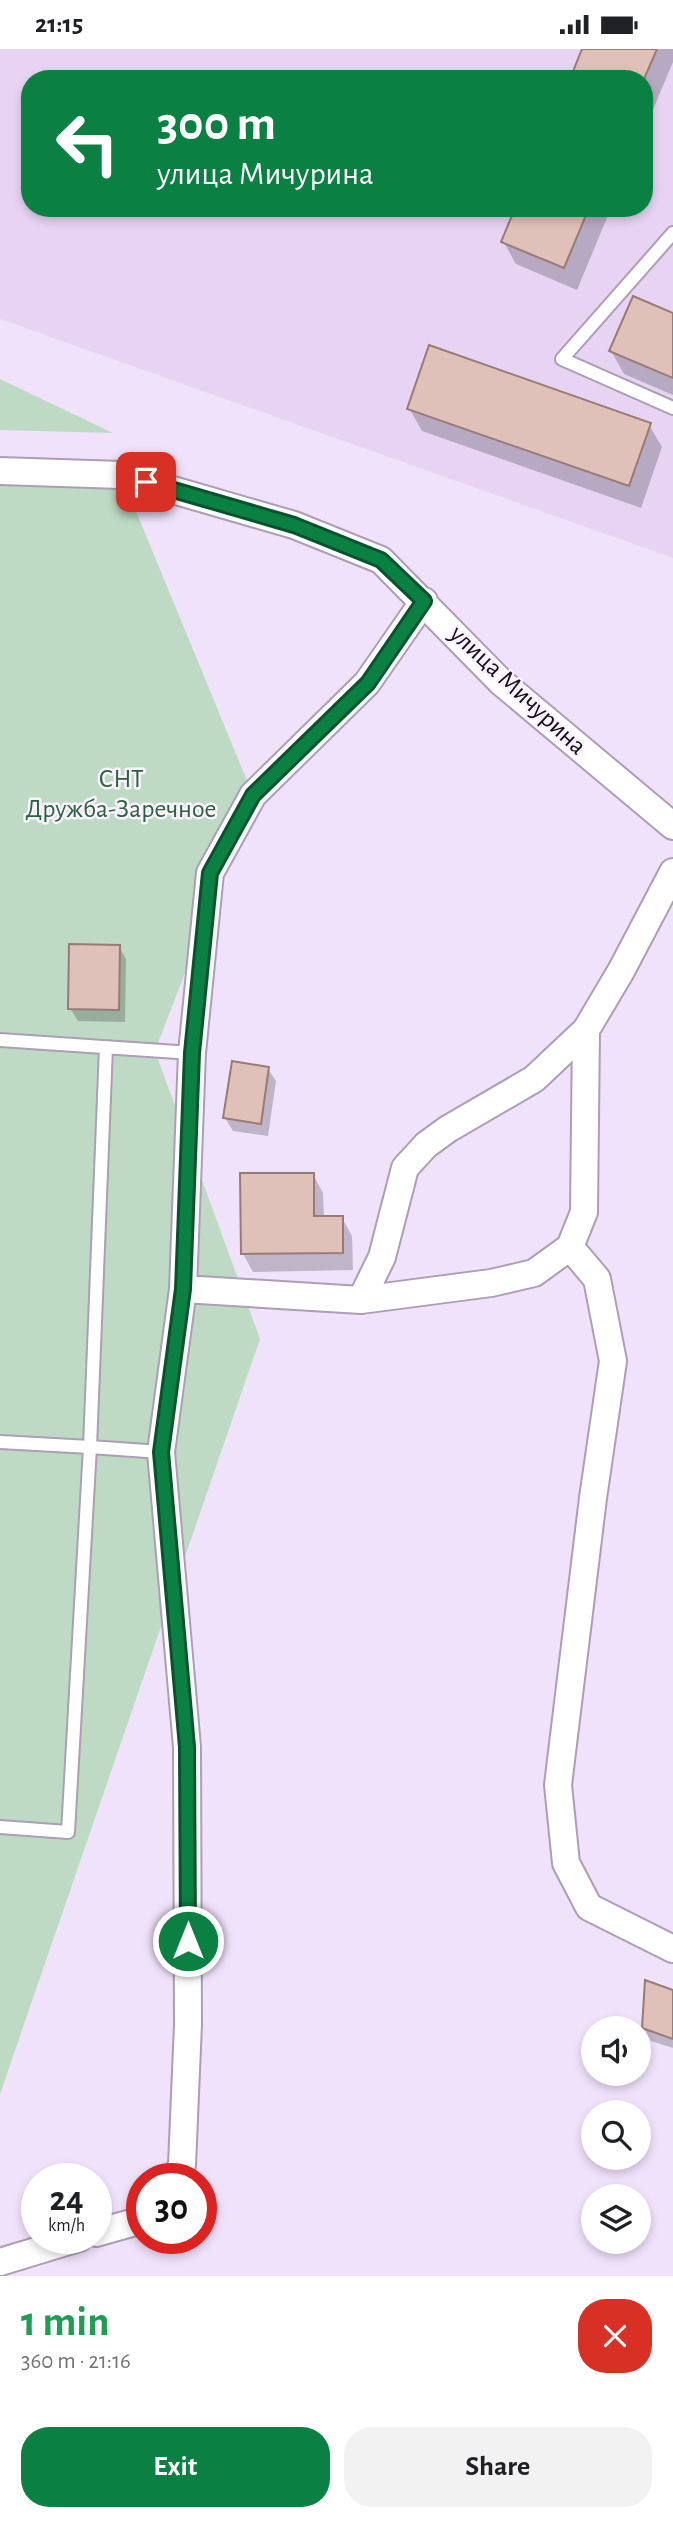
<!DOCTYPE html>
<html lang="en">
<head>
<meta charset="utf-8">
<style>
	body { margin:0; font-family:"Alegreya Sans",sans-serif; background:#f2f2f2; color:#202124; height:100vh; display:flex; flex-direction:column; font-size:26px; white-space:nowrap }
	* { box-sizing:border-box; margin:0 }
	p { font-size:23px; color:#757577 }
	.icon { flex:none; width:38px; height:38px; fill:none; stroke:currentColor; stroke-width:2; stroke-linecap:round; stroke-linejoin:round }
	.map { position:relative; height:2227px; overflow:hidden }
	.details { display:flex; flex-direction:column; background:#fff; flex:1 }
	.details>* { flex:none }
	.top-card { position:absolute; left:21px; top:21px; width:632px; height:147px; border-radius:28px; box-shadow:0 4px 10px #0003; background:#0b8043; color:#fff; overflow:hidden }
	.controls { position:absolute; left:581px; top:1967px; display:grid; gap:14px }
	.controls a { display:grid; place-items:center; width:70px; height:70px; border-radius:50%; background:#fff; box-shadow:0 4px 10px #0003; font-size:35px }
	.speed { position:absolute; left:21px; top:2114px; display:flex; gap:14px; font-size:35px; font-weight:700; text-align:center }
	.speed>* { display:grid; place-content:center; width:91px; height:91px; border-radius:50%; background:#fff; box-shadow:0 4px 10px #0003; line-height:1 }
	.speed small { font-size:18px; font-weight:400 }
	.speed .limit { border:10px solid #d22; background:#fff; color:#111 }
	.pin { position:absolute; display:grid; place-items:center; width:60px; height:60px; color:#fff; margin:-30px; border-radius:14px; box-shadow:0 4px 10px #0006 }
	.me { position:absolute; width:77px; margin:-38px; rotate:0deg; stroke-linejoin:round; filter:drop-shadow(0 0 5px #0008) }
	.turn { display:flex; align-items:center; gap:24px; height:147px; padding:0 21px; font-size:32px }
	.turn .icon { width:91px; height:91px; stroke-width:2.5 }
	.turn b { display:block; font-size:49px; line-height:60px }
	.round { display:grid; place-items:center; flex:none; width:74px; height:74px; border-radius:28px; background:#f2f2f2 }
	.overview { display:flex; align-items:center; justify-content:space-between; height:119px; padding:0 21px }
	h1 { font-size:42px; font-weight:600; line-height:52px; color:#1e9e55 }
	.button { display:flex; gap:14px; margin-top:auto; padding:14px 21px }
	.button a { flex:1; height:80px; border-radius:28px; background:#0b8043; color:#fff; font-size:28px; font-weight:600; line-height:80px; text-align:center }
	.button a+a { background:#f2f2f2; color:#202124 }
	.status { display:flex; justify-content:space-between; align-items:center; height:49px; padding:0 35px; background:#fff; direction:ltr }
	.status svg { height:19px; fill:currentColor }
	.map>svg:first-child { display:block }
</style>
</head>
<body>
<div class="status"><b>21:15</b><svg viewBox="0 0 49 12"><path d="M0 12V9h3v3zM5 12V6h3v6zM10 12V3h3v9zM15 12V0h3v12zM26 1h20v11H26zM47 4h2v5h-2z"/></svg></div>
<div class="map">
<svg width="673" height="2227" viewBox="0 0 673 2227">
	<rect width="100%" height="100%" fill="#f1e2fb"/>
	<path fill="#e7d4f3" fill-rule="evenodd" d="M0,0H673V509L0,270ZM30,30H644V159H30Z"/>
	<path fill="#bedac4" d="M0,330L113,384L0,381Z
		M0,422L121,426L253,746L155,1002L260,1290L0,2045Z"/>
	<path fill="#0003" d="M584,0H673V13L644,82V30Z
		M517,159H611L577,241L516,215L503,192Z
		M673,266V346L624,325L611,302Z
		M409,359L649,376L662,398L641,459L422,382Z
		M119,897L126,910L125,973L78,972L70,959Z
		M268,1020L276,1032L268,1087L233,1082L225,1069Z
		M313,1125L323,1144L324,1169H342L352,1187L353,1221L253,1223L243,1205Z
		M673,1943V1999L651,1992L644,1979Z"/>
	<path fill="#e0c1ba" stroke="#987b75" stroke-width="2" d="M582,0H657L644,30H570Z
		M515,159H589L564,219L501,193Z
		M633,247L673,264V329L609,302Z
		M429,296L651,374L629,437L407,360Z
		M69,895L120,896L119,961L68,960Z
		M232,1012L269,1018L261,1075L223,1069Z
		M240,1124H314V1167H343V1204L241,1205Z
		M645,1931L673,1941V1990L642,1979Z"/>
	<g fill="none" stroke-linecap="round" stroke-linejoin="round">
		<defs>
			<path id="lane" d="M673,184L562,310L673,359
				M0,991L192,1004
				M106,998L90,1398L161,1403
				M0,1393L90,1398L68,1783L0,1778"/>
			<path id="street" d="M0,422L121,426L294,476L381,511L501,633L673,777
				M570,1198L597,1230L613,1312L593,1449L558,1736L566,1814L589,1858L673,1900
				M183,1240L192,1004L210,824L253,746L367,634L424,552
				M361,1251L382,1208L405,1119L426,1096L448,1080L534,1030L586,981
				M175,2130L182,2116L188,1975L187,1698L161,1403L183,1240L361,1251L491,1234L534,1224L570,1198L584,1163L586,981L621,922L673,823
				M96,2184L142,2171
				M0,2213L79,2189"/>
		</defs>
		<use href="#lane" stroke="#ac9eb5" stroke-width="16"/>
		<use href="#street" stroke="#ac9eb5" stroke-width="30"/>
		<use href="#lane" stroke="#fff" stroke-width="12"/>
		<use href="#street" stroke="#fff" stroke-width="26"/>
	</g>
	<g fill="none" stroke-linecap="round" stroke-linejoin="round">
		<defs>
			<path id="route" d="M146,433L294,476L381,511L424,552L368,634L253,746L210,824L192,1004L183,1240L161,1403L187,1698L188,1892"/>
		</defs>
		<use href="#route" stroke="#07532c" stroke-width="18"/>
		<use href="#route" stroke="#0b8043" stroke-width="12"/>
	</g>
	<g text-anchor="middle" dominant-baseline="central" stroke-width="5" stroke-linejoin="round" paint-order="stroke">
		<g font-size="26" fill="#151018" stroke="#faf3fd">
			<text transform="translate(518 641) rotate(43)">улица Мичурина</text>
		</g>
		<g font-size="26" fill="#2c613d" stroke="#faf3fd">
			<text x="121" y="730">СНТ<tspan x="121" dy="30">Дружба-Заречное</tspan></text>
		</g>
	</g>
</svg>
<div class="controls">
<a><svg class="icon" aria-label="sound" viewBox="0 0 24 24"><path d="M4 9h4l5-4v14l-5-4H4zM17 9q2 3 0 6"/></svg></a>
<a><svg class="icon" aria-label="search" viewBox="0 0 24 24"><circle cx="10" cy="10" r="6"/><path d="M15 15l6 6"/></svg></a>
<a><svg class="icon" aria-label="layers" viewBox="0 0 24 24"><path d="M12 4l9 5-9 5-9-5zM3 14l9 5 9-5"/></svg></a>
</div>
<div class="speed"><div>24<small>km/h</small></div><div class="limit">30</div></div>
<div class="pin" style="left:146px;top:433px;background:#d93025"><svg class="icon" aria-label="arrive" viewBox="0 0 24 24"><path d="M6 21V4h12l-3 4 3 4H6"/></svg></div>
<svg class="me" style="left:188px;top:1892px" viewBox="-20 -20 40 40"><circle r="17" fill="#0b8043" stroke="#fff" stroke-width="3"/><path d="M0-11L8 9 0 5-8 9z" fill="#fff"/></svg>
<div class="top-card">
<div class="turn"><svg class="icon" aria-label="left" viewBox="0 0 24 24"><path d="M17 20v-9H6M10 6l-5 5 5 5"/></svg><div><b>300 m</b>улица Мичурина</div></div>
</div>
</div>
<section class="details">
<div class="overview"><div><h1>1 min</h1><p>360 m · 21:16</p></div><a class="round" style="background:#d93025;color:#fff"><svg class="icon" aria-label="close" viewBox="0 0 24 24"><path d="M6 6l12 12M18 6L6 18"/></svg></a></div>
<div class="button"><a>Exit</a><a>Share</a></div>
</section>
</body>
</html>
